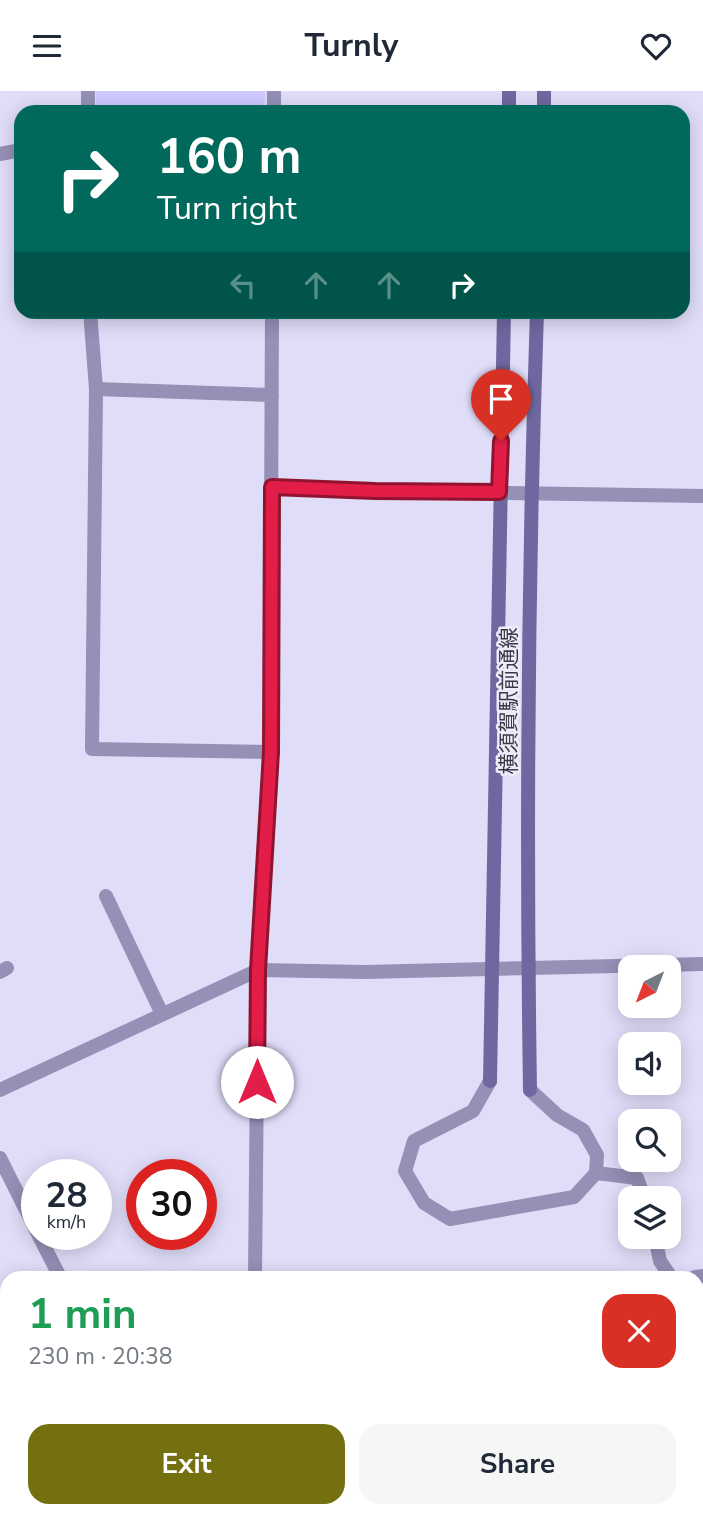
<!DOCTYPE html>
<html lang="en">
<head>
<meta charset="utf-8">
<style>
	body { margin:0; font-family:"Nunito Sans","Noto Sans JP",sans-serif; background:#f6f6f7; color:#1f2937; height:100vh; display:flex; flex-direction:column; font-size:26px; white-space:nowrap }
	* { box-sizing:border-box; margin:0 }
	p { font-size:23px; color:#747a83 }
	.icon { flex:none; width:38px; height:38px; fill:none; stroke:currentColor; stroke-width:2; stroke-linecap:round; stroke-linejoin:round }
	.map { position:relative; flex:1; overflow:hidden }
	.details { position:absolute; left:0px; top:1180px; width:704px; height:247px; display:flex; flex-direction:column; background:#fff; border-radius:21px 21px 0 0; box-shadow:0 4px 18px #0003 }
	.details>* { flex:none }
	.guide { position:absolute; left:14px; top:14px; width:676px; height:214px; border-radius:21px; box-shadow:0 4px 18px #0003; background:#00695c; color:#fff; overflow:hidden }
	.needle { width:46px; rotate:222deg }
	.fabs { position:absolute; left:618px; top:864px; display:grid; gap:14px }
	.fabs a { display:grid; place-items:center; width:63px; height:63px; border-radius:14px; background:#fff; box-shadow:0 4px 18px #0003; font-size:35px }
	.speed { position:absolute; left:21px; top:1068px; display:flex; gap:14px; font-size:35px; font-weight:700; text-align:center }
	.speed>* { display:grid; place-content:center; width:91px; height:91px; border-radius:50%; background:#fff; box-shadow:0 4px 18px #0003; line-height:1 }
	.speed small { font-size:18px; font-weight:400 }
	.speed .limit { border:10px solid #d22; background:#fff; color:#111 }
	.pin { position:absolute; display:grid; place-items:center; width:60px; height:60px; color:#fff; margin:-72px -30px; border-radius:50% 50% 50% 0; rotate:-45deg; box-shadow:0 0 7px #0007 }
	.pin .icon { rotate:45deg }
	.me { position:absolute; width:77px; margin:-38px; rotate:0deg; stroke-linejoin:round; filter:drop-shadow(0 0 5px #0008) }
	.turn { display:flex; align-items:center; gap:24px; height:147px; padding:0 28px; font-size:32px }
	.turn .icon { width:91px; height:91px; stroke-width:2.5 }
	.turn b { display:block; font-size:49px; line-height:60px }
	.lanes { display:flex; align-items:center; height:66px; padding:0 28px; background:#0003; justify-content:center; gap:35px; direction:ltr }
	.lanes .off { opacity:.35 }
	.round { display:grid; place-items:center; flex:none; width:74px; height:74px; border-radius:21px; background:#f6f6f7 }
	.head { display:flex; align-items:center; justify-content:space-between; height:119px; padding:0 28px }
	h1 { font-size:42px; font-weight:700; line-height:52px; color:#1e9e55 }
	.cta { display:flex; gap:14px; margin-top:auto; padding:14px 28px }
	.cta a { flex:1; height:80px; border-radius:21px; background:#746f0f; color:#fff; font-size:28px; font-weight:700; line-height:80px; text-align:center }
	.cta a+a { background:#f6f6f7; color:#1f2937 }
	header { display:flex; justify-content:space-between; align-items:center; height:91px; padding:0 28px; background:#fff; font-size:32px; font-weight:700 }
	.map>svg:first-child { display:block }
</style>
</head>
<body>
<header><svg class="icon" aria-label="menu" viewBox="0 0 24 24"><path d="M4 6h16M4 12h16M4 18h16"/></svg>Turnly<svg class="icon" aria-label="heart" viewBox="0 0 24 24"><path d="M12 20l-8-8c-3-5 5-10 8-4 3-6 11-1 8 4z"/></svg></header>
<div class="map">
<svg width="703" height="1425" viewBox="0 0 703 1425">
	<rect width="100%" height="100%" fill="#e0ddf9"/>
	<path fill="#cec9fe" d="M96,0H265L264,21H96Z"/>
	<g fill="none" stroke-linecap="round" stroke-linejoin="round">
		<path stroke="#9490b6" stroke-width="14" d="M88,0V21
			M274,21V0
			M0,63L21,59
			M90,220L96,298L92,658L270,661
			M96,298L272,304
			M272,396L375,400L703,405
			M106,805L162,923
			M0,881L7,877
			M490,990L473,1020L414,1050L405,1080L424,1112L450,1128L574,1106L596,1082L597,1064L583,1039L557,1024L530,999
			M0,999L258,879L365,881L703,873
			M0,1067L37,1141
			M596,1082L637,1087L645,1108
			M38,1143L60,1186
			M655,1146L660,1170L671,1186
			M255,1186L258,879L270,661L272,220
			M695,1186L703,1185
			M0,1338L7,1336
			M696,1386L703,1385
			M503,1425L524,1419"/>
		<path stroke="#6f68a0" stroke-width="14" d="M509,21V0
			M544,21V0
			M490,990L504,220
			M530,999C526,740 528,480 537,220"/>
		<defs>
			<path id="rail" d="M696,1205L703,1203
				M696,1220L703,1218
				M0,1377L7,1375
				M0,1392L7,1390"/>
		</defs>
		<use href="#rail" stroke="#89889c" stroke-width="8"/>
		<use href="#rail" stroke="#edecfb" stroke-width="5" stroke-dasharray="16" stroke-linecap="butt"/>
	</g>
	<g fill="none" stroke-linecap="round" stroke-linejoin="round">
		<defs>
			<path id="route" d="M257,991L258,879L271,661L272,396L375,400L499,401L501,350"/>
		</defs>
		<use href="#route" stroke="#92132f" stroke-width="18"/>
		<use href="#route" stroke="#e11d48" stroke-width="12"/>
	</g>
	<g text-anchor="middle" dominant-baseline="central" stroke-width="5" stroke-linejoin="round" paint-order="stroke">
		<g font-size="21" fill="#3a3946" stroke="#edecfb">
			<text transform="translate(509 610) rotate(-90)">横須賀駅前通線</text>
		</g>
	</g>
</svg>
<div class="fabs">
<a><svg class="needle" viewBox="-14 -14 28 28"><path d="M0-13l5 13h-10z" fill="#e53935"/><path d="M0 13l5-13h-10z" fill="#747a83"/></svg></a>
<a><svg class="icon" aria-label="sound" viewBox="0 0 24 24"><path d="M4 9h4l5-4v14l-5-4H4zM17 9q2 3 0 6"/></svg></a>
<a><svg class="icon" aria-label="search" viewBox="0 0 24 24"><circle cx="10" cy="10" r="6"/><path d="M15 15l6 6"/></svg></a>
<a><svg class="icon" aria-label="layers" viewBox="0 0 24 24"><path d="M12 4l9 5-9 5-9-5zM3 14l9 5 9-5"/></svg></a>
</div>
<div class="speed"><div>28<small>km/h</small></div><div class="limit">30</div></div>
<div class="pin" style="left:501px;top:350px;background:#d93025"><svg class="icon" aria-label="arrive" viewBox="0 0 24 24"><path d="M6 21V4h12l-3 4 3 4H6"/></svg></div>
<svg class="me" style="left:257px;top:991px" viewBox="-20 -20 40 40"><circle r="19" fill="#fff"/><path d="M0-13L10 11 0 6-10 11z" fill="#e11d48"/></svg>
<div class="guide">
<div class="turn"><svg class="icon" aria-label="right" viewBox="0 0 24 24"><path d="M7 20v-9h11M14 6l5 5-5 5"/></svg><div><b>160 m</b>Turn right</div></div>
<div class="lanes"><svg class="icon off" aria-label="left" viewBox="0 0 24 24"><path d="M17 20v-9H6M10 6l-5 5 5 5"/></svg><svg class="icon off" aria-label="ahead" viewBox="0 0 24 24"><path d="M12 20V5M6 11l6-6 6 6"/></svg><svg class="icon off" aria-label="ahead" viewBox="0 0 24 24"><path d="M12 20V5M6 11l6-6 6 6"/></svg><svg class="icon" aria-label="right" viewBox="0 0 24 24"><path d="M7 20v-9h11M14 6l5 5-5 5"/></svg></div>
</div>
<section class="details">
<div class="head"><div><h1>1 min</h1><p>230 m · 20:38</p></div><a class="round" style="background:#d93025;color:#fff"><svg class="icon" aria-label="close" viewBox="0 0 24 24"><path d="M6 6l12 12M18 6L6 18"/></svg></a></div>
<div class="cta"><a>Exit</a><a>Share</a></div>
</section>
</div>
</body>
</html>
